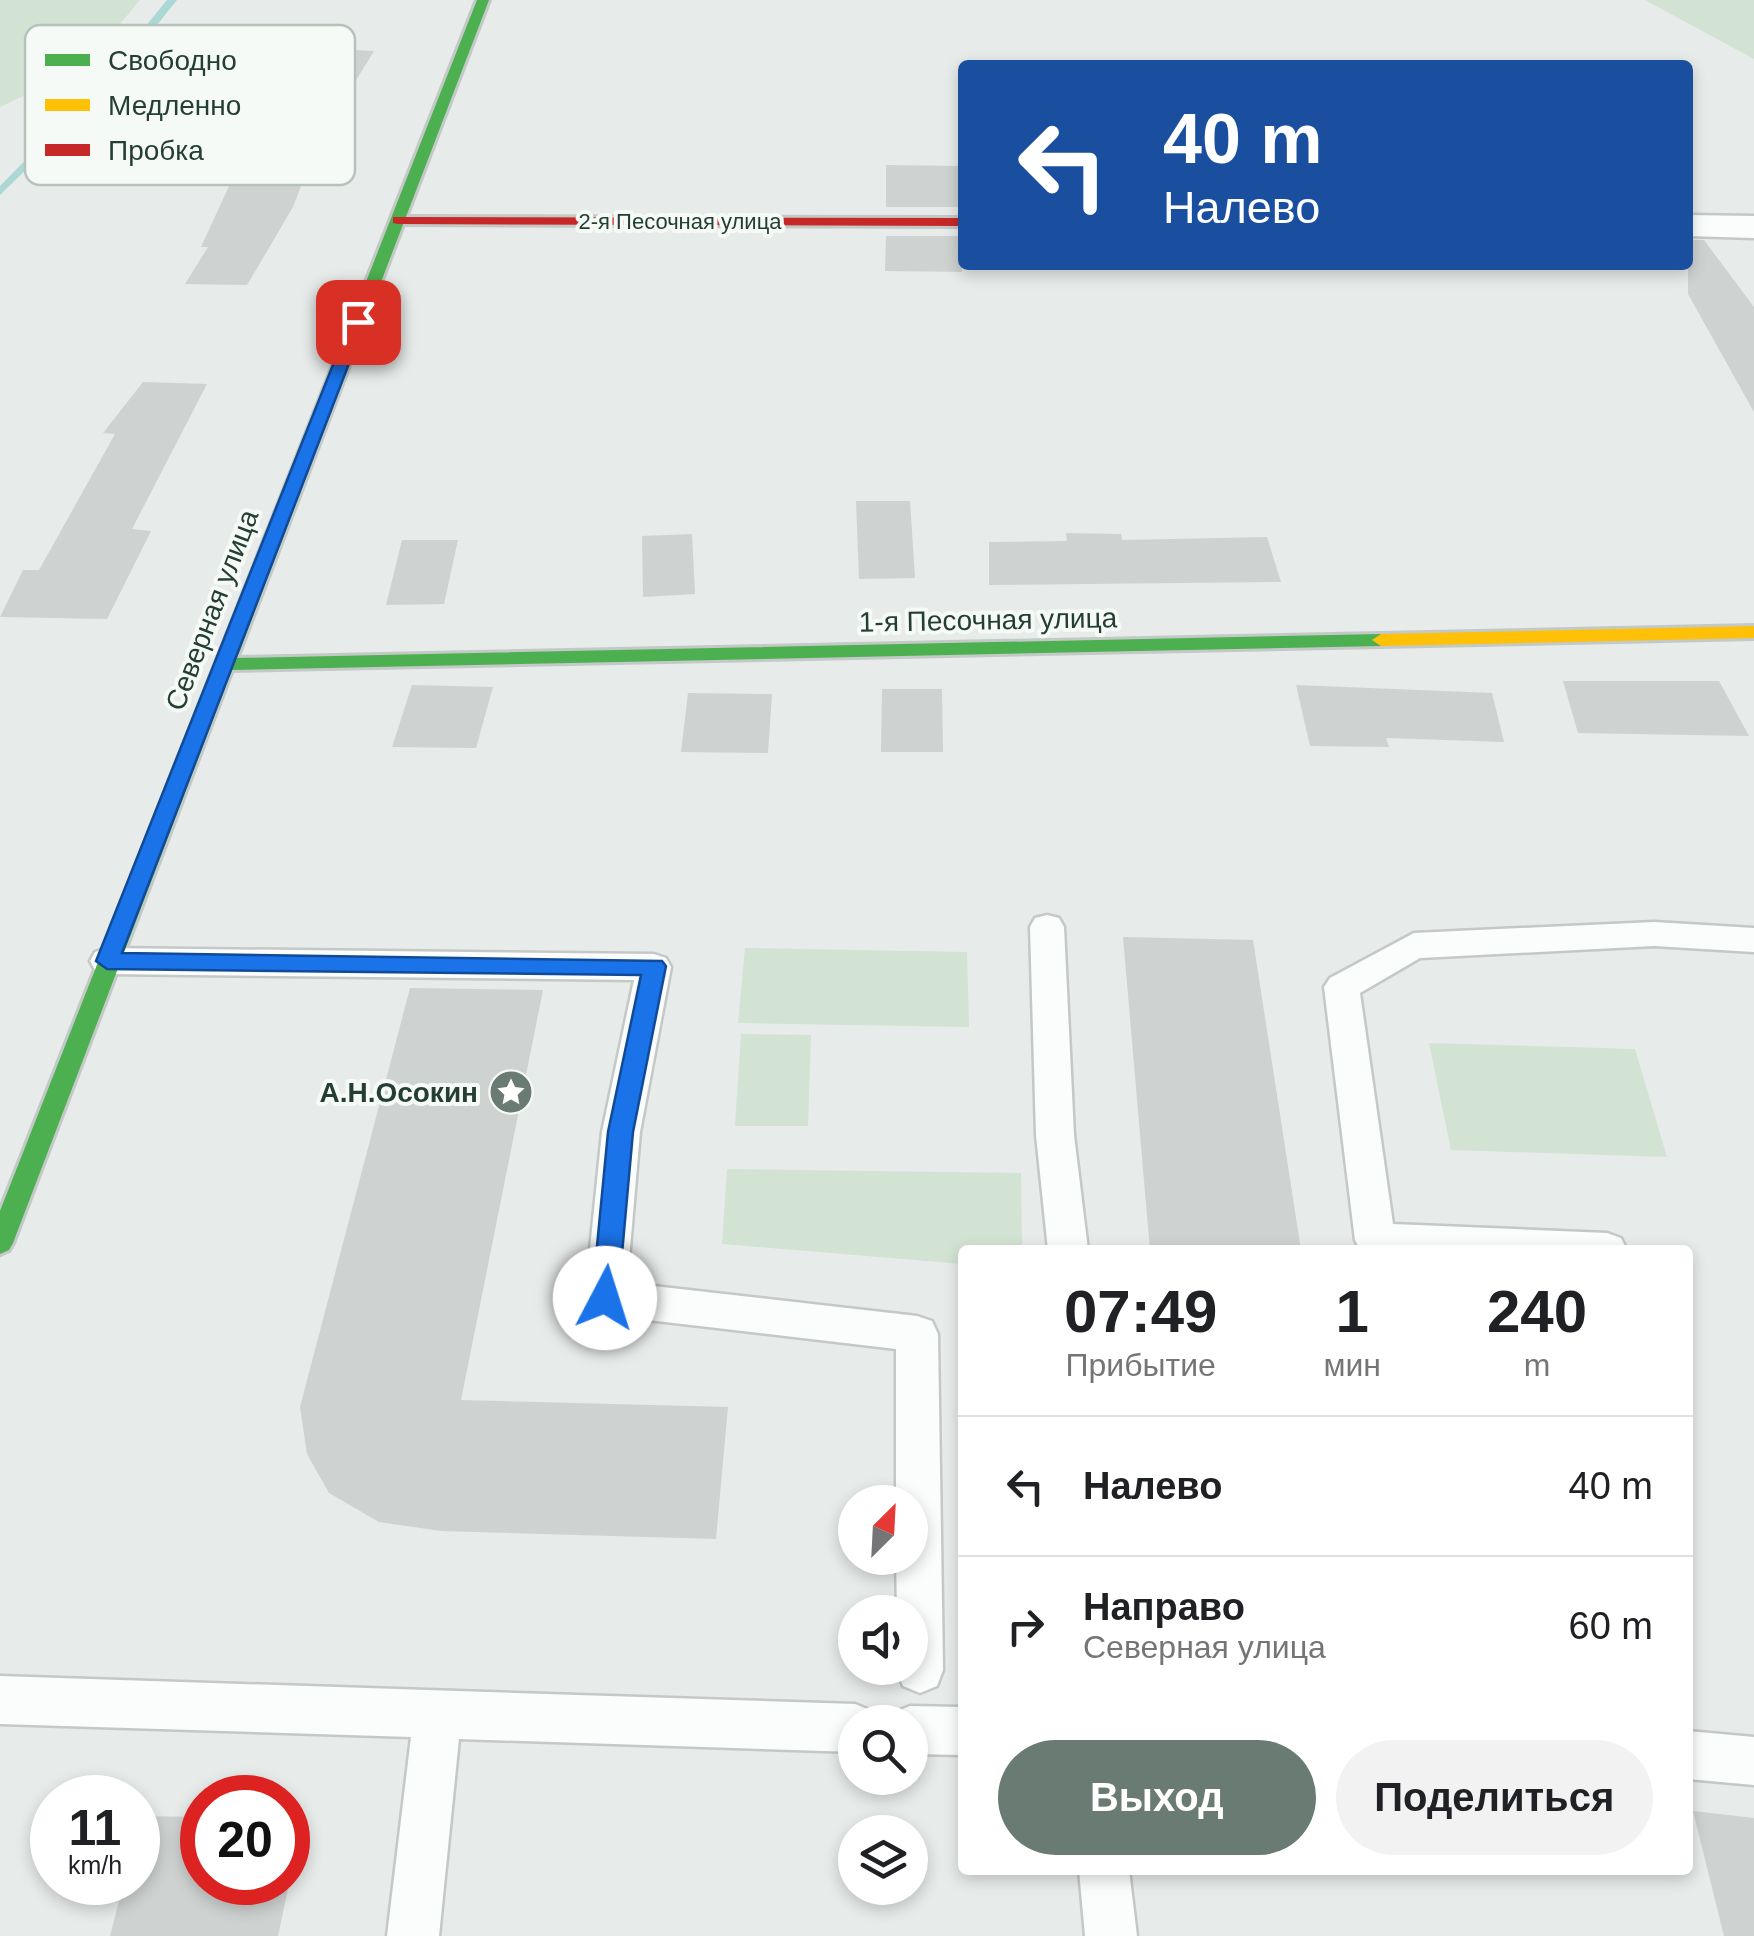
<!DOCTYPE html>
<html lang="ru">
<head>
<meta charset="utf-8">
<style>
	body { margin:0; font-family:Helvetica,sans-serif; background:#f2f2f2; color:#202124; height:100vh; display:flex; flex-direction:column; font-size:38px; white-space:nowrap }
	* { box-sizing:border-box; margin:0 }
	p { font-size:32px; color:#757577 }
	.icon { flex:none; width:55px; height:55px; fill:none; stroke:currentColor; stroke-width:2; stroke-linecap:round; stroke-linejoin:round }
	.map { position:relative; flex:1; overflow:hidden }
	.side { position:absolute; left:958px; top:1245px; width:735px; height:630px; display:flex; flex-direction:column; background:#fff; border-radius:10px; box-shadow:0 5px 15px #0003 }
	.side>* { flex:none }
	.hud { position:absolute; left:958px; top:60px; width:735px; height:210px; border-radius:10px; box-shadow:0 5px 15px #0003; background:#1a4fa0; color:#fff; overflow:hidden }
	.needle { width:65px; rotate:24deg }
	.fabs { position:absolute; left:838px; top:1485px; display:grid; gap:20px }
	.fabs a { display:grid; place-items:center; width:90px; height:90px; border-radius:50%; background:#fff; box-shadow:0 5px 15px #0003; font-size:50px }
	.speed { position:absolute; left:30px; top:1775px; display:flex; gap:20px; font-size:50px; font-weight:700; text-align:center }
	.speed>* { display:grid; place-content:center; width:130px; height:130px; border-radius:50%; background:#fff; box-shadow:0 5px 15px #0003; line-height:1 }
	.speed small { font-size:25px; font-weight:400 }
	.speed .limit { border:15px solid #d22; background:#fff; color:#111 }
	.pin { position:absolute; display:grid; place-items:center; width:85px; height:85px; color:#fff; margin:-42px; border-radius:20px; box-shadow:0 5px 15px #0006 }
	.me { position:absolute; width:110px; margin:-55px; rotate:5deg; stroke-linejoin:round; filter:drop-shadow(0 0 8px #0008) }
	.turn { display:flex; align-items:center; gap:35px; height:210px; padding:0 40px; font-size:45px }
	.turn .icon { width:130px; height:130px; stroke-width:2.5 }
	.turn b { display:block; font-size:70px; line-height:85px }
	.eta { display:flex; justify-content:space-evenly; align-items:center; height:170px; text-align:center }
	.eta b { font-size:60px; font-weight:600; line-height:70px }
	.button { display:flex; gap:20px; margin-top:auto; padding:20px 40px }
	.button a { flex:1; height:115px; border-radius:60px; background:#697b73; color:#fff; font-size:40px; font-weight:600; line-height:115px; text-align:center }
	.button a+a { background:#f2f2f2; color:#202124 }
	ul { padding:0; list-style:none }
	li { display:flex; align-items:center; gap:30px; height:140px; padding:0 40px; border-top:2px solid #e0e0e0 }
	li div { flex:1 }
	li b { display:block; font-size:38px }
	li em { font-style:normal }
	.map>svg:first-child { display:block }
</style>
</head>
<body>
<div class="map">
<svg width="1754" height="1936" viewBox="0 0 1754 1936">
	<rect width="100%" height="100%" fill="#e7ebe9"/>
	<path fill="#d2e3d4" d="M0,0H140L85,66L0,107Z
		M1645,0H1754V59Z
		M745,948L967,952L969,1027L738,1023Z
		M741,1034L811,1035L808,1126H735Z
		M1429,1043L1635,1049L1667,1157L1451,1150Z
		M727,1169L1021,1173L1022,1250H962V1264L722,1244Z"/>
	<g fill="none" stroke-linecap="round" stroke-linejoin="round">
		<path fill="#abd7d5" fill-rule="evenodd" d="M167,0H177L95,102L0,195V186L87,98Z"/>
	</g>
	<path fill="#ced2d0" d="M335,38L354,50L374,51L317,144L293,207L247,285L185,284L208,247H201L230,184H239L277,126L310,49H328Z
		M886,165L962,166V207H886Z
		M886,236H962V272L885,271Z
		M1688,240H1704L1754,307V412L1688,294Z
		M143,382L207,384L132,529L151,531L107,619L0,617L23,570H39L115,434L103,433Z
		M856,501H910L915,578L859,579Z
		M1066,533L1121,534L1122,540L1267,537L1281,582L989,585V542L1067,541Z
		M692,534L695,594L643,597L642,536Z
		M402,540H458L444,604L386,605Z
		M1563,681H1719L1749,736L1578,733Z
		M412,685L493,687L476,748L392,747Z
		M1296,685L1492,693L1504,742L1386,738L1389,747L1310,746Z
		M882,689H942L943,752H881Z
		M688,693L772,694L768,753L681,752Z
		M1123,937L1253,940L1301,1250H1150Z
		M410,988L543,990L461,1400L728,1407L716,1539L441,1531L379,1522L329,1493L307,1454L300,1407Z
		M1693,1811L1754,1818V1936H1724Z
		M138,1816L202,1817V1882H288V1817L303,1818L278,1936H110L124,1882H138Z"/>
	<g fill="none" stroke-linecap="round" stroke-linejoin="round">
		<defs>
			<path id="lane" d="M1047,915L1059,918L1064,927L1074,1135L1088,1250H1048L1036,1135L1030,927L1035,918Z
				M1654,922L1754,928V952L1654,946L1420,958L1360,993L1393,1224L1607,1233L1621,1238L1627,1250H1360L1355,1240L1324,987L1330,978L1414,933Z
				M107,948L654,954L666,958L671,967L640,1132L627,1283L917,1316L932,1321L938,1334L943,1670L937,1686L920,1693L903,1686L897,1670L910,1668V1612H897L896,1558H910V1502H896V1349L605,1315L591,1310L585,1298L602,1132L634,980L107,974L95,970L90,961L95,952Z
				M0,1676L855,1704L872,1711L877,1722H855V1752L459,1739L439,1936H387L411,1737L0,1724Z
				M910,1706L962,1707V1755L910,1754V1722H889L893,1713Z
				M1688,1731L1754,1737V1785L1688,1779Z
				M1079,1870H1129L1137,1936H1085Z"/>
			<path id="street" d="M1688,215L1754,216V238L1688,236Z"/>
			<path id="fast" d="M477,0H489L237,658L1381,634L1390,640L1381,646L232,670L13,1243L9,1250L0,1254V1211Z"/>
			<path id="slow" d="M1754,626V638L1381,646L1372,640L1381,634Z"/>
			<path id="jam" d="M393,217L962,218V226L398,224L393,223Z"/>
		</defs>
		<use href="#lane" stroke="#c4c8c6" stroke-width="5"/>
		<use href="#street" stroke="#c4c8c6" stroke-width="5"/>
		<use href="#fast" stroke="#c3c9c6" stroke-width="6"/>
		<use href="#slow" stroke="#c3c9c6" stroke-width="6"/>
		<use href="#jam" stroke="#c3c9c6" stroke-width="6"/>
		<use href="#lane" fill="#fbfcfc" fill-rule="evenodd"/>
		<use href="#street" fill="#fbfcfc" fill-rule="evenodd"/>
		<use href="#fast" fill="#4caf50" fill-rule="evenodd"/>
		<use href="#slow" fill="#ffc107" fill-rule="evenodd"/>
		<use href="#jam" fill="#c62828" fill-rule="evenodd"/>
	</g>
	<path fill="#1a73e8" stroke="#114b97" stroke-width="2.5" d="M358,317L365,322L122,953L662,961L666,966L633,1132L618,1298L615,1306L605,1309L596,1306L592,1298L608,1132L641,975L107,969L96,961L350,322Z"/>
	<defs>
		<symbol id="sight-disc" viewBox="-11 -11 22 22"><circle r="9.5" fill="#697b73" stroke="#f6faf7"/><path d="M0-6L1.8-2.2L6-1.7L2.9 1.2L3.7 5.4L0 3.3L-3.7 5.4L-2.9 1.2L-6-1.7L-1.8-2.2Z" fill="#fff"/></symbol>
	</defs>
	<g fill-rule="evenodd">
		<use href="#sight-disc" x="486" y="1067" width="50" height="50"/>
	</g>
	<g text-anchor="middle" dominant-baseline="central" stroke-width="8" stroke-linejoin="round" paint-order="stroke">
		<g font-size="22" fill="#253e33" stroke="#f6faf7">
			<text x="680" y="221">2-я Песочная улица</text>
		</g>
		<g font-size="28" fill="#253e33" stroke="#f6faf7">
			<text transform="translate(212 610) rotate(-69)">Северная улица</text>
			<text transform="translate(988 620) rotate(-1)">1-я Песочная улица</text>
		</g>
		<g font-size="28" font-weight="bold" fill="#253e33" stroke="#f6faf7" text-anchor="end">
			<text x="478" y="1092">А.Н.Осокин</text>
		</g>
	</g>
	<rect x="25" y="25" width="330" height="160" rx="15" fill="#f6faf7" stroke="#b7c2bc" stroke-width="2.5"/>
	<rect x="45" y="54" width="45" height="12" fill="#4caf50"/>
	<rect x="45" y="99" width="45" height="12" fill="#ffc107"/>
	<rect x="45" y="144" width="45" height="12" fill="#c62828"/>
	<g font-size="28" fill="#253e33">
		<text x="108" y="70">Свободно</text>
		<text x="108" y="115">Медленно</text>
		<text x="108" y="160">Пробка</text>
	</g>
</svg>
<div class="fabs">
<a><svg class="needle" viewBox="-14 -14 28 28"><path d="M0-13l5 13h-10z" fill="#e53935"/><path d="M0 13l5-13h-10z" fill="#757577"/></svg></a>
<a><svg class="icon" aria-label="sound" viewBox="0 0 24 24"><path d="M4 9h4l5-4v14l-5-4H4zM17 9q2 3 0 6"/></svg></a>
<a><svg class="icon" aria-label="search" viewBox="0 0 24 24"><circle cx="10" cy="10" r="6"/><path d="M15 15l6 6"/></svg></a>
<a><svg class="icon" aria-label="layers" viewBox="0 0 24 24"><path d="M12 4l9 5-9 5-9-5zM3 14l9 5 9-5"/></svg></a>
</div>
<div class="speed"><div>11<small>km/h</small></div><div class="limit">20</div></div>
<div class="pin" style="left:358px;top:322px;background:#d93025"><svg class="icon" aria-label="arrive" viewBox="0 0 24 24"><path d="M6 21V4h12l-3 4 3 4H6"/></svg></div>
<svg class="me" style="left:605px;top:1298px" viewBox="-20 -20 40 40"><circle r="19" fill="#fff"/><path d="M0-13L10 11 0 6-10 11z" fill="#1a73e8"/></svg>
<div class="hud">
<div class="turn"><svg class="icon" aria-label="left" viewBox="0 0 24 24"><path d="M17 20v-9H6M10 6l-5 5 5 5"/></svg><div><b>40 m</b>Налево</div></div>
</div>
<section class="side">
<div class="eta">
<div><b>07:49</b><p>Прибытие</p></div>
<div><b>1</b><p>мин</p></div>
<div><b>240</b><p>m</p></div>
</div>
<ul>
<li><svg class="icon" aria-label="left" viewBox="0 0 24 24"><path d="M17 20v-9H6M10 6l-5 5 5 5"/></svg><div><b>Налево</b></div><em>40 m</em></li>
<li><svg class="icon" aria-label="right" viewBox="0 0 24 24"><path d="M7 20v-9h11M14 6l5 5-5 5"/></svg><div><b>Направо</b><p>Северная улица</p></div><em>60 m</em></li>
</ul>
<div class="button"><a>Выход</a><a>Поделиться</a></div>
</section>
</div>
</body>
</html>
